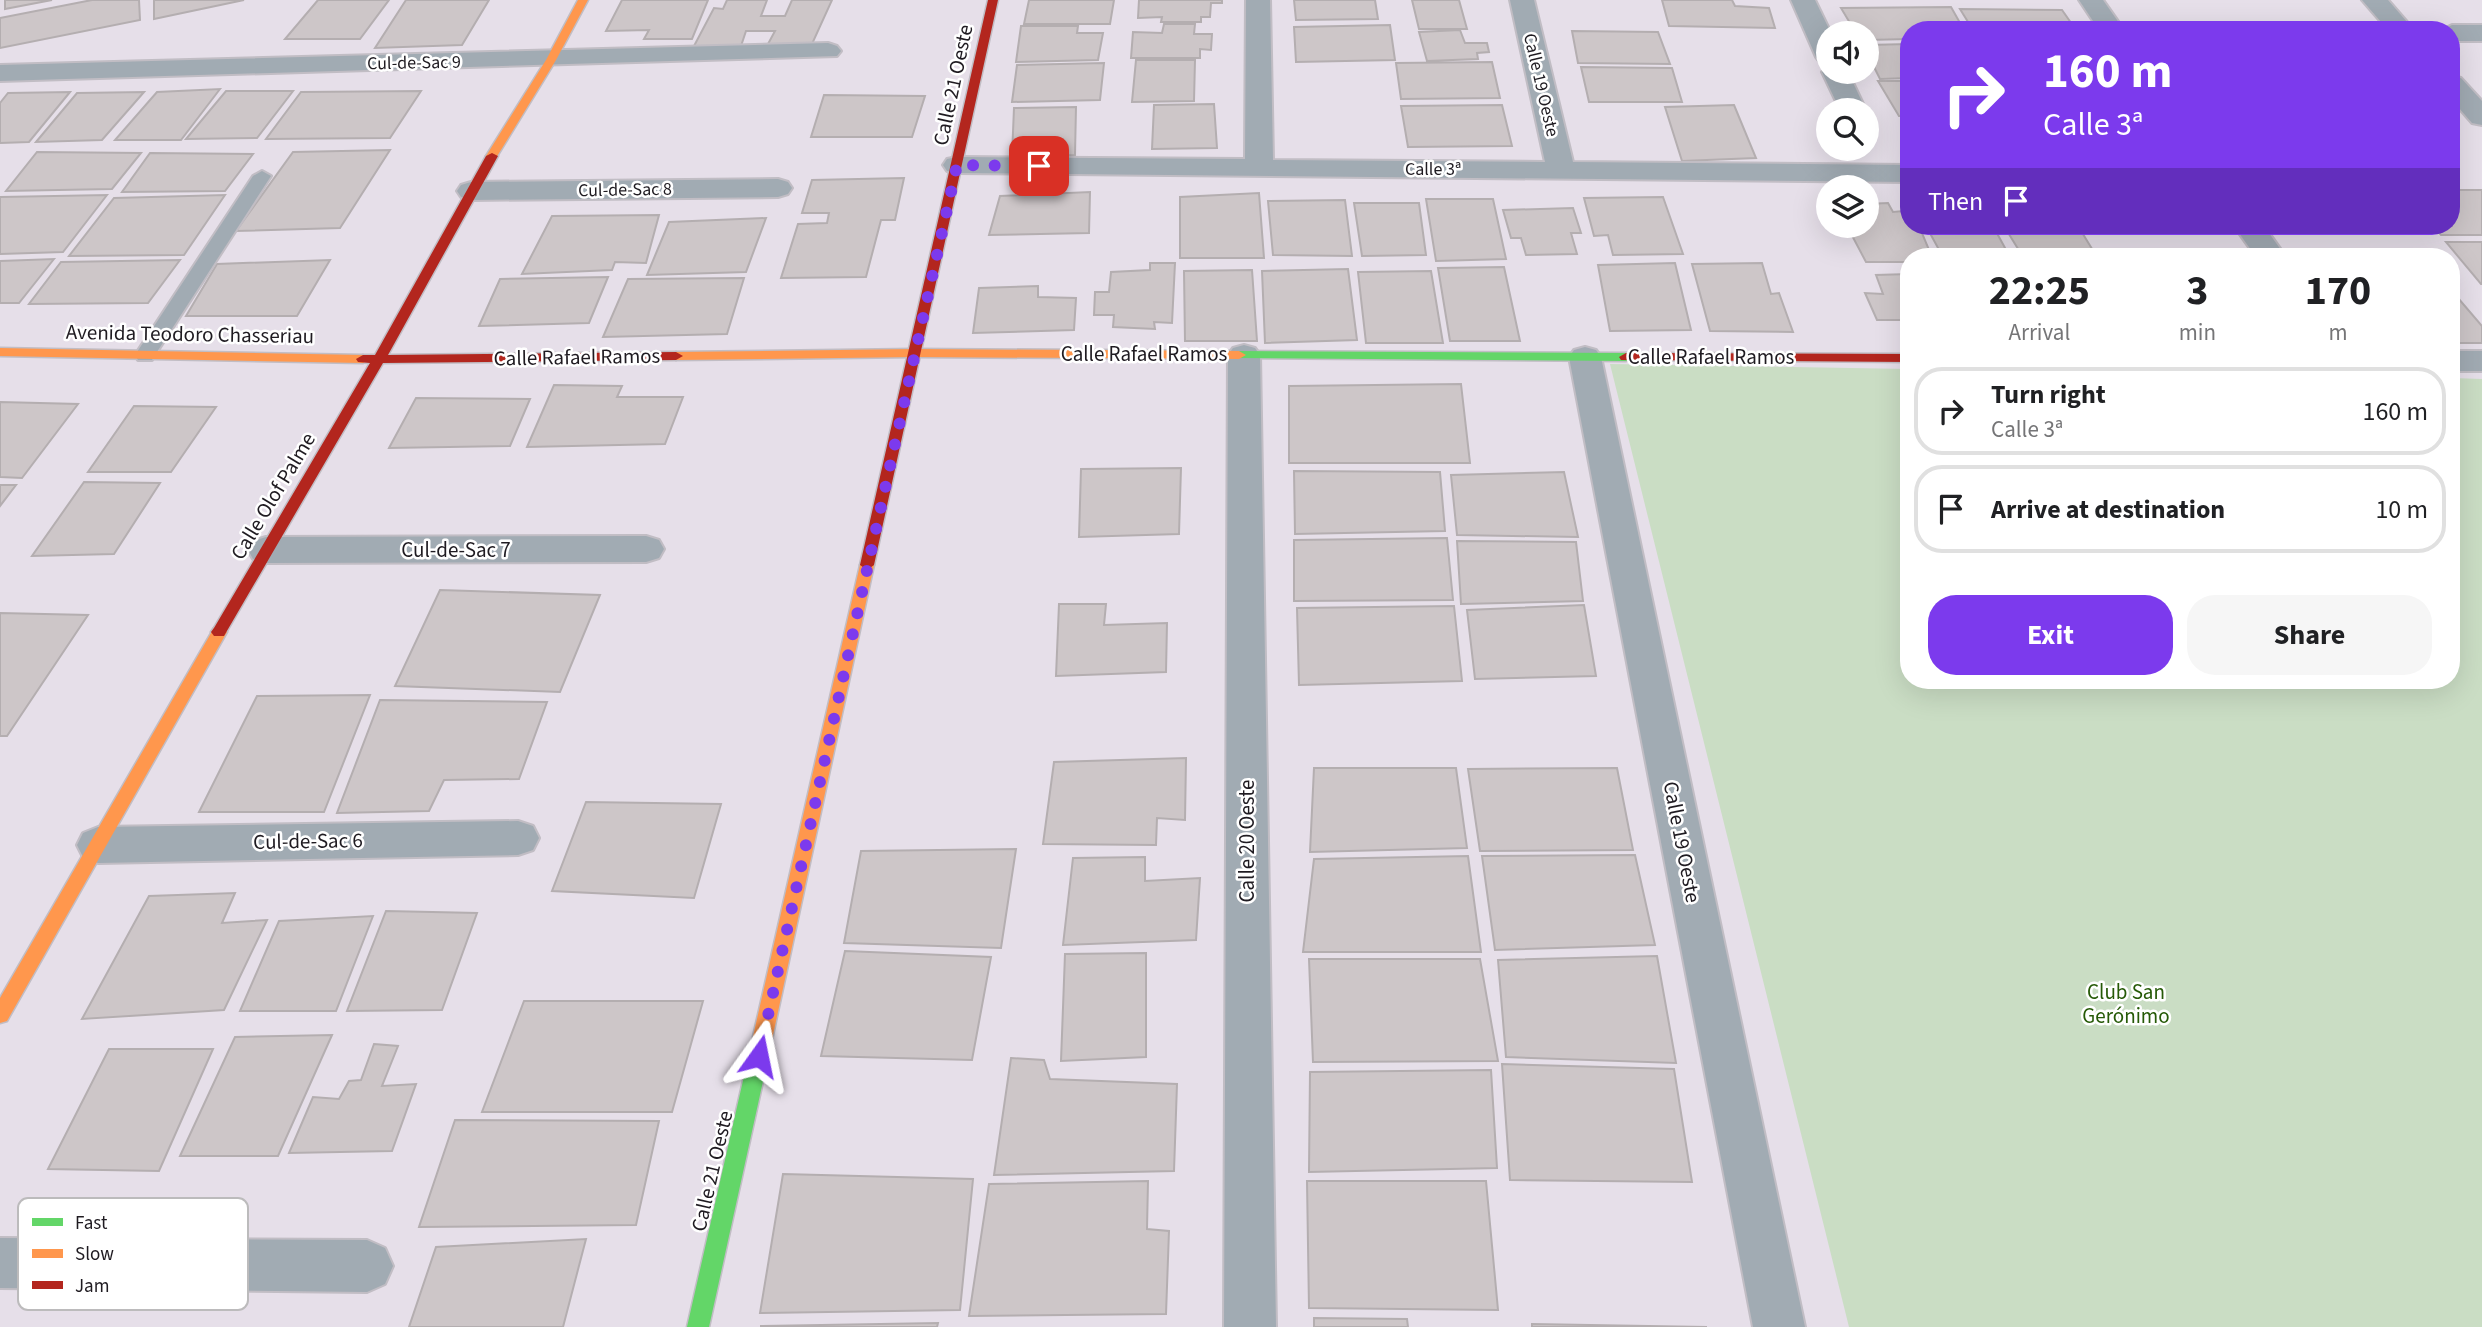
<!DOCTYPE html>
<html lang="en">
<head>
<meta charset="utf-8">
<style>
	body { margin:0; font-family:"Source Sans 3",sans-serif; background:#f6f6f6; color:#202124; height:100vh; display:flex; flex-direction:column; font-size:26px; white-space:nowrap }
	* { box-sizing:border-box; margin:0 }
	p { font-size:23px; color:#757577 }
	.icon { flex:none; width:38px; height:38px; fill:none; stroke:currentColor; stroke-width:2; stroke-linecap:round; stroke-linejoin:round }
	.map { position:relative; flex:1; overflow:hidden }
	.sheet { position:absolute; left:1900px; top:248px; width:560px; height:441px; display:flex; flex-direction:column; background:#fff; border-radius:28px; box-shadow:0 7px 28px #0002 }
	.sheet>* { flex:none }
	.top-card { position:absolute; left:1900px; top:21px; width:560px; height:214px; border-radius:28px; box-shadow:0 7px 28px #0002; background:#7c3aed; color:#fff; overflow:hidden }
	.buttons { position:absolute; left:1816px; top:21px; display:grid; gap:14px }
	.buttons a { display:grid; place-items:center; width:63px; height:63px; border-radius:50%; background:#fff; box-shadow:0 7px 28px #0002; font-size:35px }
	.pin { position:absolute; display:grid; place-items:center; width:60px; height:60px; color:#fff; margin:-30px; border-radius:14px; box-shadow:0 4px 10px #0006 }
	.me { position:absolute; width:77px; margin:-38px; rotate:12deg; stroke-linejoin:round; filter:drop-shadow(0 0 5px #0008) }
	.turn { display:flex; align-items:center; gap:24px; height:147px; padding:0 28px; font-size:32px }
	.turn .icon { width:91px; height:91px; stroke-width:2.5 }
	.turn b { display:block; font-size:49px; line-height:60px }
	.then { display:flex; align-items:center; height:66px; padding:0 28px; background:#0003; gap:14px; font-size:26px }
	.eta { display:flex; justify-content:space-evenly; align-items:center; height:119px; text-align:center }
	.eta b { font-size:42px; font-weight:700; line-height:49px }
	.cta { display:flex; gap:14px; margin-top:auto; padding:14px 28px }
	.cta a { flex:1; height:80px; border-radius:28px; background:#7c3aed; color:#fff; font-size:28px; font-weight:700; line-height:80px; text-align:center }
	.cta a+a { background:#f6f6f6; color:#202124 }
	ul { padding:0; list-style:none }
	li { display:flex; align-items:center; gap:21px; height:88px; margin:0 14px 10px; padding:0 14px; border:4px solid #e0e0e0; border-radius:28px }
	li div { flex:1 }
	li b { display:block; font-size:26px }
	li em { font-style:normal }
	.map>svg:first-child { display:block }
</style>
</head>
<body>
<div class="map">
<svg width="2482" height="1327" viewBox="0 0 2482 1327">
	<rect width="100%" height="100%" fill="#e6dfe9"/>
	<path fill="#caddc4" d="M1610,364L1909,369V681H2452V378L2482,379V1327H1849Z"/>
	<path fill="#cdc6c8" stroke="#b4aeb0" stroke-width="2" d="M5,0H52L5,9Z
		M92,0H139L140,20L0,48V18Z
		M154,0H244L154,19Z
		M318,0H389L360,39H285Z
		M406,0H489L462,45L375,48Z
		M622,0H708L692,39H644L649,30L606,31Z
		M727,0H767L761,16H785L792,0H832L812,44H768L775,31H746L741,46H694L714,8L723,9Z
		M1029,0H1114L1110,24H1024Z
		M1139,0H1222V3H1211L1210,17H1201V22H1161L1162,17L1138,18Z
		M1294,0H1375L1378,19L1296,20Z
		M1412,0H1459L1467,29H1419Z
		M1662,0H1732L1735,6L1769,8L1775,28L1669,26Z
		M1951,7L1964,30H1909V39L1867,40V33H1856L1841,8Z
		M1960,9L2062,10L2076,30H1973Z
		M1164,24H1195L1194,34H1212L1211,50L1200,49V58H1131L1133,32L1162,33Z
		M1390,25L1395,60L1296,62L1294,27Z
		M1021,26H1078L1077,33H1103L1098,60L1016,62Z
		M1460,30L1465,43H1487L1489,52L1477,53L1478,59L1427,61L1419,32Z
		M1572,31L1658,32L1670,64L1578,63Z
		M1909,44V78L1880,79L1867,53V45Z
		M1136,60H1195L1194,101L1132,102Z
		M1492,62L1500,98L1401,99L1396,63Z
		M1104,63L1100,100L1012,102L1017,65Z
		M1581,67L1672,68L1682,102H1589Z
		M1878,81H1909V116H1899Z
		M220,89L181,140H115L157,92Z
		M226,91H293L257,138L186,139Z
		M421,91L390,138L266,139L301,92Z
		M70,92L29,142L0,143V103L8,93Z
		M144,92L102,140L36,142L77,93Z
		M824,95L925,96L912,137H811Z
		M1214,104L1217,148L1152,149L1154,105Z
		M1502,105L1512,146L1408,147L1401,106Z
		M1734,105L1756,158L1682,161L1665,107Z
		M1076,107L1075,155L1012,156L1014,108Z
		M390,150L340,228L236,231L293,152Z
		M37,152L141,153L112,189L6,191Z
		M150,153L253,154L225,191L122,192Z
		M904,178L895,220H881L866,277L781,278L798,224L827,223L829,213H802L812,180Z
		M2452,190H2482V235H2441L2433,226H2452Z
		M1090,192L1089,233L989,235L1000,196Z
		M1259,193L1264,258H1180V197Z
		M107,195L63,252L0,254V197Z
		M225,195L184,255L69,256L114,198Z
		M1663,197L1683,254L1613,255L1608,235L1594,236L1584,198Z
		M1426,199H1493L1506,259L1436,261Z
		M1345,200L1352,256L1273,255L1268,201Z
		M1354,203H1419L1426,255L1362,256Z
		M1888,203L1893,212L1903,211L1909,226H1919L1932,257H1909V262H1866L1847,226H1867V204Z
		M1573,208L1581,233H1571L1577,254L1526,255L1521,238H1511L1503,210Z
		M659,215L646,263L615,262L612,270L522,274L552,216Z
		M766,218L746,272L647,275L669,222Z
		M1926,226H1993L2010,257H1943Z
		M2004,226H2078L2097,257H2023Z
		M2288,226H2409L2415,233L2295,234Z
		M2446,242H2482V284H2481Z
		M54,259L19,303H0V261Z
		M180,260L148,303L29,304L61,262Z
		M330,260L297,316H186L217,264Z
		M1150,263H1175L1172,323L1154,322L1155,329L1113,327L1114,315H1094L1095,292H1109L1111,272L1150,270Z
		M1675,263L1691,330L1610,331L1598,265Z
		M1762,263L1771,294L1779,293L1793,332L1710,331L1692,264Z
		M1504,267L1520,341H1450L1438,268Z
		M1348,269L1357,340L1265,343L1262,271Z
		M1252,270L1257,341H1185L1184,271Z
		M1431,271L1443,343H1366L1358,272Z
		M1909,274V320H1877L1865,293L1883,294L1876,275Z
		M608,277L589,323L479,326L500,279Z
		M744,278L727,334L603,337L628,279Z
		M1038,286V297L1076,298L1074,330L973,333L979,288Z
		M2452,291L2482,326V343H2452Z
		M1461,384L1470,463H1289V386Z
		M554,385L622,386L617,397H683L665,444L527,447Z
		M416,398L530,399L510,446L389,448Z
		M0,402L78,404L22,478L0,477Z
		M134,406L216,407L171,472H88Z
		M1181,468L1179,534L1079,537L1081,469Z
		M1294,471L1440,472L1445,531L1295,534Z
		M1564,472L1578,537L1457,535L1451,475Z
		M84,482L160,483L114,554L32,556Z
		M0,485H16L0,506Z
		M1447,538L1453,600L1294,601V540Z
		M1457,541L1576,542L1583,601L1461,604Z
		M440,590L600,595L560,692L395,686Z
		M1059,604H1106L1104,625L1167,623L1166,672L1056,676Z
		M1584,605L1596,676L1475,679L1467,610Z
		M1454,606L1462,681L1299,685L1297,608Z
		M0,613L88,615L7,736H0Z
		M370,695L324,812H199L257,696Z
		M380,700L547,702L519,779L444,780L429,811L337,813Z
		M1186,758L1185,820L1157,818L1156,845L1043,844L1054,762Z
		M1314,768H1456L1467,848L1310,852Z
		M1617,768L1633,850L1480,851L1468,769Z
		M586,802L721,804L694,898L552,891Z
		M1016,849L1001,948L844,943L861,851Z
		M1635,855L1655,945L1495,950L1482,856Z
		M1468,856L1481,952H1303L1314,859Z
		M1145,857V881L1200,878L1196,940L1063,945L1073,858Z
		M235,893L222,923L267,920L224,1010L82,1019L149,896Z
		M386,911L477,913L442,1010L347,1011Z
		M373,916L336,1011H240L279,921Z
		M845,951L991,957L972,1060L821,1056Z
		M1146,953V1057L1061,1061L1065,954Z
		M1657,956L1676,1063L1506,1057L1498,960Z
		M1309,959H1480L1498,1061L1313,1062Z
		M524,1001H703L672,1112H482Z
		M332,1035L278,1156H180L235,1037Z
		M374,1044L398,1046L382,1086L416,1084L392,1151L289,1153L313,1097L339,1099L349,1081L361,1080Z
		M109,1049H213L159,1171L48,1169Z
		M1011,1058L1044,1060L1050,1079L1177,1084L1174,1171L994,1175Z
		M1502,1064L1674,1069L1692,1182L1510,1180Z
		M1491,1070L1497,1168L1309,1172L1310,1072Z
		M455,1120L659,1121L636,1225L419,1227Z
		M783,1174L973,1179L960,1310L760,1313Z
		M1148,1181L1147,1229L1169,1231L1166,1314L969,1316L989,1184Z
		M1307,1181H1486L1498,1310L1309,1308Z
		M586,1239L563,1327H409L436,1247Z
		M1314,1318L1407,1319L1408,1327H1314Z
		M938,1323L937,1327H761V1326Z
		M1532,1324L1707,1327H1532Z"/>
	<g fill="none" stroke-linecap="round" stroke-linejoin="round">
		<defs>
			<path id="lane" d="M262,171L271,176L155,355L152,360H138L135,355L253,176Z"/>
			<path id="street" d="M1246,0H1270L1273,160L1545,162L1510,0H1534L1573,162L1909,165V182L957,173L947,171L943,165L947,159L957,157L1245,159Z
				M1791,0H1815L1831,33H1829V65L1820,62L1816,57Z
				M2079,0H2103L2124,30H2099Z
				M2362,0H2388L2414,30H2388Z
				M2452,25H2482V41H2452V30H2442Z
				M828,43L837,46L841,51L837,56L0,81V65Z
				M1826,66H1829V72H1848L1866,110H1840L1822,72Z
				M2452,76L2461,78L2482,101V125L2472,123L2452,100Z
				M778,179L788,182L792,188L788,194L778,197L471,200L461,197L457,191L461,185L471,182Z
				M2234,226H2264L2286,257H2256Z
				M1244,345L1255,348L1260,355L1276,1327H1224L1228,355L1233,348Z
				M1585,347L1596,350L1601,357L1805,1327H1753L1569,357L1574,350Z
				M2452,351H2482V371H2452Z
				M646,536L659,540L664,549L659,558L646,562L266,563L253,559L248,550L253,541L266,537Z
				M518,821L533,826L539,838L533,850L518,855L98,863L83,857L77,845L83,833L98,827Z
				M0,1238L367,1240L385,1248L393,1266L385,1284L367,1292L0,1288Z"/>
			<path id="fast" d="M1239,351L1626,353L1633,357L1626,361L1234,358V352Z
				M757,1054L764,1057L767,1063L709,1327H687L747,1063L750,1057Z"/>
			<path id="slow" d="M578,0H588L556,60L496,158H488L486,156L546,60Z
				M0,348L363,355L370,359L363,363L0,356Z
				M915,349L1239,351L1246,355L1239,359L915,357L676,360L669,356L676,352Z
				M867,560L874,565L767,1063L764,1069L757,1072L750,1069L747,1063L860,565Z
				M219,626L227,632L7,1021L0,1023V998L214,628Z"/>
			<path id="jam" d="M988,0H998L874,565L867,570L860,565Z
				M492,153L498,156L388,355L676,352L683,356L676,360L383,363L224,636H214L211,632L214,628L370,363L358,362L356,359L363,355H375L486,156Z
				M1626,353L1909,354V362L1621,360L1619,357Z"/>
		</defs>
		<use href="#lane" stroke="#c1bdc4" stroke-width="4"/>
		<use href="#street" stroke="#c1bdc4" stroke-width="4"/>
		<use href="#fast" stroke="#c1bdc4" stroke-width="3"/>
		<use href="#slow" stroke="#c1bdc4" stroke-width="3"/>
		<use href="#jam" stroke="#c1bdc4" stroke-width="3"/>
		<use href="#lane" fill="#a1abb3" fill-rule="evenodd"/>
		<use href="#street" fill="#a1abb3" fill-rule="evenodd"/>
		<use href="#fast" fill="#63d668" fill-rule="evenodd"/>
		<use href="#slow" fill="#ff974d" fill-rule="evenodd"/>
		<use href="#jam" fill="#b3261e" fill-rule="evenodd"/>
	</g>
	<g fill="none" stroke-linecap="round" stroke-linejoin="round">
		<path stroke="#7c3aed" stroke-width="12" stroke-dasharray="0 21.6" d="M759,1056L957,165L1039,166"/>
	</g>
	<g text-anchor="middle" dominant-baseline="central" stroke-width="5" stroke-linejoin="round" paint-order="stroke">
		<g font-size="18" fill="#1f1b21" stroke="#fff">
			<text transform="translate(414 63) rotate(-1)">Cul-de-Sac 9</text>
			<text transform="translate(1541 85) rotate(77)">Calle 19 Oeste</text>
			<text x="1433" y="169">Calle 3ª</text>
			<text transform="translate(625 190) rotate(-1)">Cul-de-Sac 8</text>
		</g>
		<g font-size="21" fill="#1f1b21" stroke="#fff">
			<text transform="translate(953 85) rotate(-78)">Calle 21 Oeste</text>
			<text transform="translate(190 334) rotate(1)">Avenida Teodoro Chasseriau</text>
			<text x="1144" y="354">Calle Rafael Ramos</text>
			<text transform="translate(577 357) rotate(-1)">Calle Rafael Ramos</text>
			<text x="1711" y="357">Calle Rafael Ramos</text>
			<text transform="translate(273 496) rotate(-59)">Calle Olof Palme</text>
			<text x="456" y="550">Cul-de-Sac 7</text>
			<text transform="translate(308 841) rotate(-1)">Cul-de-Sac 6</text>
			<text transform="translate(1247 841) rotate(-90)">Calle 20 Oeste</text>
			<text transform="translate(1682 842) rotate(79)">Calle 19 Oeste</text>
			<text transform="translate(712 1171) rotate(-77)">Calle 21 Oeste</text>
		</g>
		<g font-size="21" fill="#265a07" stroke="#fff">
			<text x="2126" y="992">Club San<tspan x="2126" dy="24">Gerónimo</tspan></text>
		</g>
	</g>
	<rect x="18" y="1198" width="230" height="112" rx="10" fill="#fff" stroke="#bcbbbc" stroke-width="2"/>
	<rect x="32" y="1218" width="31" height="8" fill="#63d668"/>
	<rect x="32" y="1249" width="31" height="9" fill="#ff974d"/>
	<rect x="32" y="1281" width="31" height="8" fill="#b3261e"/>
	<g font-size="19" fill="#1f1b21">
		<text x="75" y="1229">Fast</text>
		<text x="75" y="1260">Slow</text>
		<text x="75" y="1292">Jam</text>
	</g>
</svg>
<div class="buttons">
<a><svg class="icon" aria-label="sound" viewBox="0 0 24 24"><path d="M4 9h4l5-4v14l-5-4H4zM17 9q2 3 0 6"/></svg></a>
<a><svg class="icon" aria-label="search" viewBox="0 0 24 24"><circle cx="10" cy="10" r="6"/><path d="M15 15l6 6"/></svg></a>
<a><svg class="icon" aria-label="layers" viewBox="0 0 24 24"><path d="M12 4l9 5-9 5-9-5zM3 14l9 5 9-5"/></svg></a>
</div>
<div class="pin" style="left:1039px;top:166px;background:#d93025"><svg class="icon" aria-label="arrive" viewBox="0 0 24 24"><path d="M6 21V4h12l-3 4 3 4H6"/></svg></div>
<svg class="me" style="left:759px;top:1056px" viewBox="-20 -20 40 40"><path d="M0-17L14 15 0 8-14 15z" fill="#7c3aed" stroke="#fff" stroke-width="4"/></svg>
<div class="top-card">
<div class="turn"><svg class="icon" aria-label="right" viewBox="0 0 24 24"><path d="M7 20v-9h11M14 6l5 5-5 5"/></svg><div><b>160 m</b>Calle 3ª</div></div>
<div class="then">Then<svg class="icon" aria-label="arrive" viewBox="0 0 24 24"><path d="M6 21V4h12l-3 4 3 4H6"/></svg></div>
</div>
<section class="sheet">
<div class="eta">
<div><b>22:25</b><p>Arrival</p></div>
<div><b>3</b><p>min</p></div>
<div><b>170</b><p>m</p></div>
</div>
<ul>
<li><svg class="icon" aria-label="right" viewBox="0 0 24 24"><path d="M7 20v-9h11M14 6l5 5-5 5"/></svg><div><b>Turn right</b><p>Calle 3ª</p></div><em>160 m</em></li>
<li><svg class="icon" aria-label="arrive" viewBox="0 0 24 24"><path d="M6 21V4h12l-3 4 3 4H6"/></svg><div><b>Arrive at destination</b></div><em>10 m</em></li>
</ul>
<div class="cta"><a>Exit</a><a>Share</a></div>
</section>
</div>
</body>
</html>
